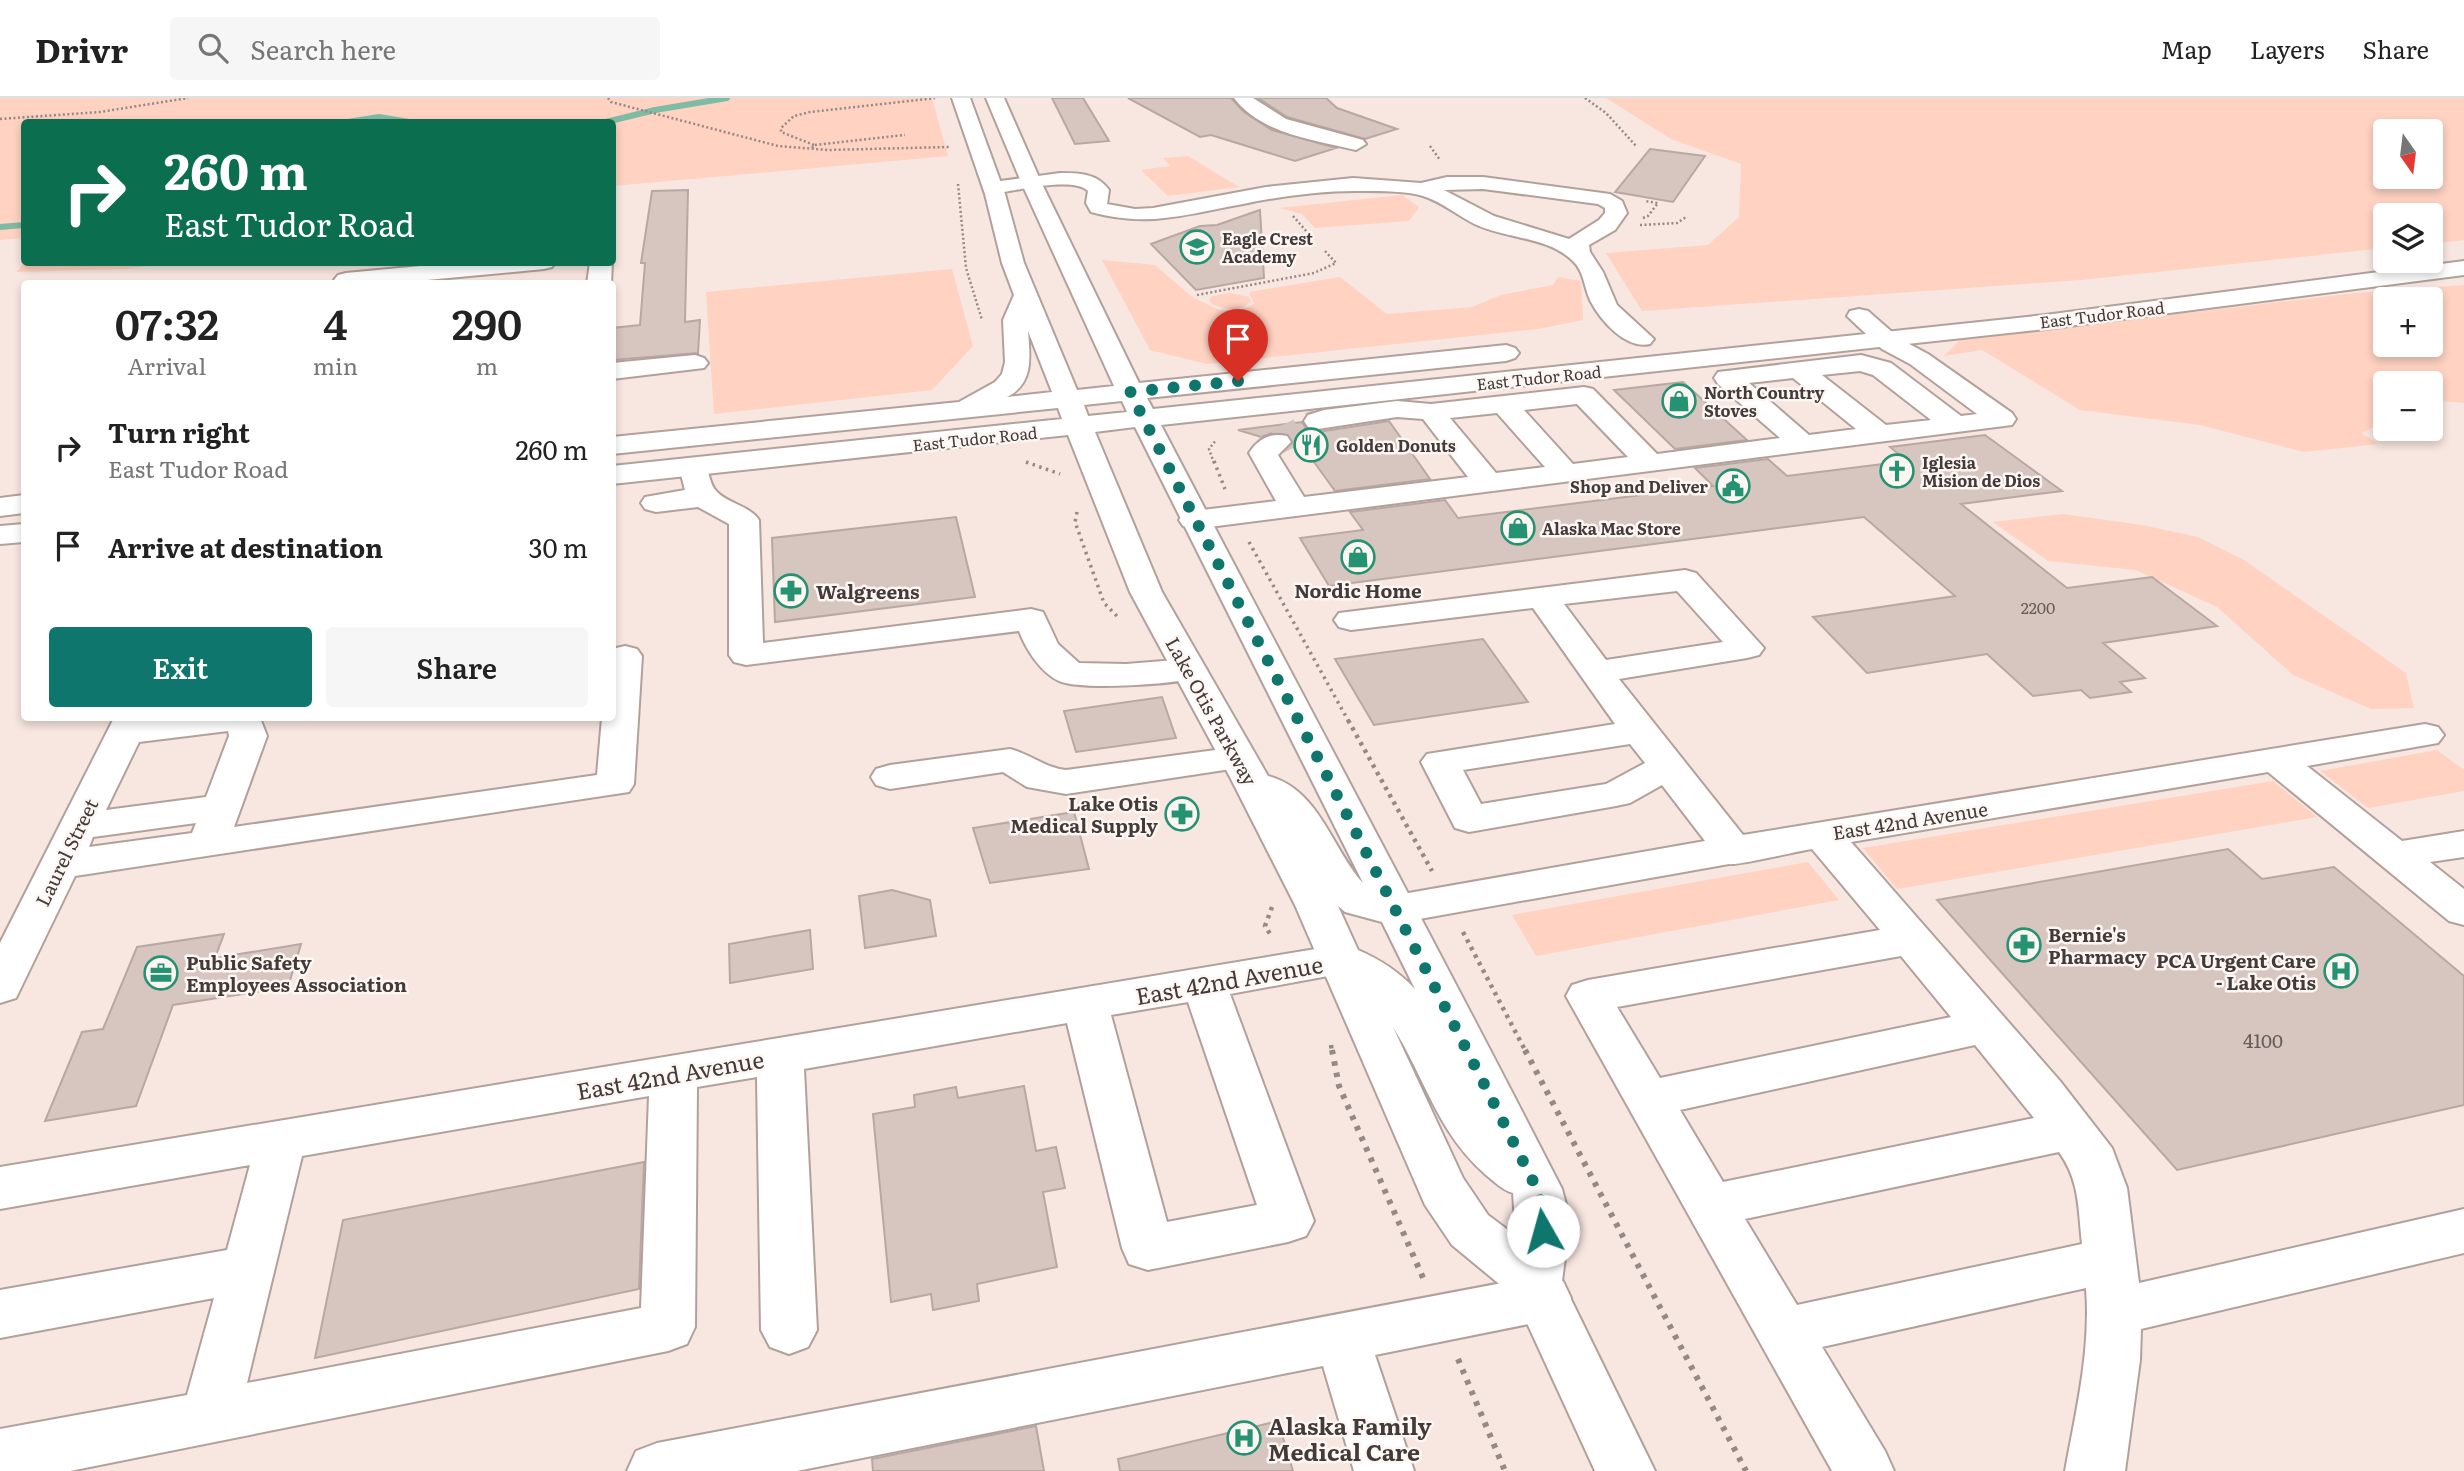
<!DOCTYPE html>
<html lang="en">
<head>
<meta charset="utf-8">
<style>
	body { margin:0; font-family:Literata,serif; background:#f6f6f6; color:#222; height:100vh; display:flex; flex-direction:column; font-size:26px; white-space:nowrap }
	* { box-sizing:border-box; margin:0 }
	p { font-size:23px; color:#767676 }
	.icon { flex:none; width:38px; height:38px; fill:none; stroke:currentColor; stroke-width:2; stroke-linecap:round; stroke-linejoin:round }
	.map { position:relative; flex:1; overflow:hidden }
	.panel { position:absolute; left:21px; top:182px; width:595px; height:441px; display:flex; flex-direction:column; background:#fff; border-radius:7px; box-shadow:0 4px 10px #0003 }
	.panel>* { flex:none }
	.top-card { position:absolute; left:21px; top:21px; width:595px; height:147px; border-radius:7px; box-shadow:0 4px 10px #0003; background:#0b6e4f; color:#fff; overflow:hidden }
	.needle { width:46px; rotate:166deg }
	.buttons { position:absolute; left:2373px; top:21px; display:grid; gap:14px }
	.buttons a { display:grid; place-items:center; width:70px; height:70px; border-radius:7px; background:#fff; box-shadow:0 4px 10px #0003; font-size:35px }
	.pin { position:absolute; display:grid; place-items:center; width:60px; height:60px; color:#fff; margin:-72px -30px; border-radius:50% 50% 50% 0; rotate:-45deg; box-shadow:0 0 7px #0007 }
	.pin .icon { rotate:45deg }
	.me { position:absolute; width:77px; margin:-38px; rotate:353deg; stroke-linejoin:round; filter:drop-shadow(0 0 5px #0008) }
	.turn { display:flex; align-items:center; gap:24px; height:147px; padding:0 28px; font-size:32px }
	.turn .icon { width:91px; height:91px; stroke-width:2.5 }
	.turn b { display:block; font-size:49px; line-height:60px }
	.eta { display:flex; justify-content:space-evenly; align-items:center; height:119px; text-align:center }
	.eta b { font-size:42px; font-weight:600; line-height:49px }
	.action { display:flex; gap:14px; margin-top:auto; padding:14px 28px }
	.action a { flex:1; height:80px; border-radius:7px; background:#0f766e; color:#fff; font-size:28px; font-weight:600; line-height:80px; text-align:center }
	.action a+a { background:#f6f6f6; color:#222 }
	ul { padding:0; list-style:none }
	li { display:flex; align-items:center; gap:21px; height:98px; padding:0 28px }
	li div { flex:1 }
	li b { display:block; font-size:26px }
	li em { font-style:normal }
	header { display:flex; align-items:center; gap:42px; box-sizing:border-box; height:98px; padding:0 35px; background:#fff; border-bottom:2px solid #e0e0e0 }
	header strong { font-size:33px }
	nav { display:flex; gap:38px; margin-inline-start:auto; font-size:24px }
	.search { width:490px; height:63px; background:#f6f6f6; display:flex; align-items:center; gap:18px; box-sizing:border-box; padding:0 24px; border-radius:7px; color:#767676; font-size:26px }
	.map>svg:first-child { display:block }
</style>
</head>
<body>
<header>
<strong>Drivr</strong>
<div class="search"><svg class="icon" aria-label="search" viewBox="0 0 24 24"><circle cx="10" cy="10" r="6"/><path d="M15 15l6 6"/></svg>Search here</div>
<nav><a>Map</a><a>Layers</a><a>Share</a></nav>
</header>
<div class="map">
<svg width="2464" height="1373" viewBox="0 0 2464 1373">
	<rect width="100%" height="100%" fill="#f8e6e0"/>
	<path fill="#ffd2c2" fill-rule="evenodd" d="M0,0H932L948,58L613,88L612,24H24V140L0,142Z
		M1606,0H2464V142L2431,146V117H2385V150L2081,182L1642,213L1606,155L1708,147L1739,119L1741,66L1671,41ZM2385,33H2431V79H2385Z
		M1188,58L1239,89L1168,98L1141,72L1170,68L1163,60Z
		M1402,97L1419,109L1409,123L1315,130L1302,116L1280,110Z
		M1102,162L1155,167L1192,199L1219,212L1241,213L1254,206L1249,194L1340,179L1387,216L1472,209L1501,197L1553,187L1558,179L1581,183L1583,222L1538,231L1207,266L1150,252Z
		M25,164H166V165L126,171L16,174Z
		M952,171L973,248L932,292L714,316L706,194Z
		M2464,187V305L2431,302V285H2385V324L2361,335L2378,346L2304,354L2200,327L2080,312L1982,252L1944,258L1960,242L2356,195ZM2431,201V247H2385V201Z
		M1230,195L1249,199L1251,203C1241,214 1224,212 1212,206L1209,202L1212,198Z
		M2063,416L2142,427L2198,439L2244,462L2406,575L2414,610L2371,611L2293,577L2217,509L2136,472L2048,463L1993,424Z
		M2437,652L2464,672V693L2368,710L2320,673Z
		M2273,683L2317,719L1897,791L1863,750Z
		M1808,764L1839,802L1536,858L1512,817Z"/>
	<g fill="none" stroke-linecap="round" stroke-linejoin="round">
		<path stroke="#7ebba4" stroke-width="6" d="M348,24L379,19L409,24
			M606,24L655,12L727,0
			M0,129L24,127"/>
	</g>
	<path fill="#d7c5bf" stroke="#b9a7a2" stroke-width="2" d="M1052,0H1083L1109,43L1075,46Z
		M1128,0H1231L1244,14L1272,32L1336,50L1295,63L1211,37L1200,39Z
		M1258,0H1326L1337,10L1397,31L1365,41L1287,19Z
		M1650,51L1705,58L1673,104L1615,94Z
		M688,92L685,224L700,222L698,255L612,262V230L640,227L645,165H641L652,93Z
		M1260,112L1264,180L1196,192L1151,146L1200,128L1217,127Z
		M1683,284L1747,342L1675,351L1614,292Z
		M1389,323L1430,381L1335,393L1306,353L1291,348L1294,344L1287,335L1275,334L1261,339L1238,332L1302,324L1307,332L1318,334Z
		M1985,337L2062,393L1961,406L2067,490L2152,479L2217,528L2103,545L2145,580L2120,584L2131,594L2090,600L2081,592L2033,598L1987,556L1867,575L1813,519L1955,498L1864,419L1329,488L1300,440L1363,432L1350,414L1445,402L1458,420L1713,388L1695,370L1768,361L1787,378L1907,363L1890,349Z
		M956,419L975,499L775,524L772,440Z
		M1483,541L1528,604L1374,627L1335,561Z
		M1162,599L1176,640L1076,654L1064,613Z
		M1074,714L1089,771L990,785L973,730Z
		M2228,751L2262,781L2334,769L2464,878V1007L2177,1072L1937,802Z
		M892,792L930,802L936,838L865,850L859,798Z
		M810,832L813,871L730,885L729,846Z
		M224,836L215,860L301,846L288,889L173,907L136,1008L45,1023L82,934L103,931L137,849Z
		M1024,988L1036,1053L1056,1049L1065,1090L1043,1094L1057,1169L977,1186L979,1203L933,1212L931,1196L891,1204L873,1016L915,1009L914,997L956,989L958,1000Z
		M644,1064L639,1191L315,1260L343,1122Z
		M1278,1323L1293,1373H1120L1118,1361Z
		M1036,1328L1044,1373H873L872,1361Z"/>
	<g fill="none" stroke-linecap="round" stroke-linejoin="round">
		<path stroke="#d4c4bf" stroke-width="25" stroke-dasharray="25 13" stroke-linecap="butt" d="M1277,344L1318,323"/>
		<defs>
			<path id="minor" d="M1234,0H1253L1286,21L1363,42L1366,46L1356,52C1315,42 1261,36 1234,0Z
				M1060,75C1079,75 1097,75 1109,92L1107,106L1135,111L1153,110L1266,89L1353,80L1421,85L1447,79H1483L1610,96L1622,103L1627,115L1615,132L1589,147L1590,154L1603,174L1617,207L1654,241L1650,246C1626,252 1600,222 1590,202C1584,189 1584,173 1573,163C1548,139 1510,141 1479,128C1460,120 1443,104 1423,98C1405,93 1383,93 1364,93C1324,92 1282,98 1243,106C1187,116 1148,130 1091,114L1086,105L1088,93C1074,78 1013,93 993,96L986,94L983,90L986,86L993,84ZM1483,91L1598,106L1605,110V115L1599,122L1569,141L1494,118L1444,92Z
				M463,164H555L552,169L544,171L384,186H337L334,182L338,177L346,175Z
				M590,164H612L611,186H587Z
				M1859,211L1868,213L1900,241L1928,256L2012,315L2016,321L2012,327L1194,431L1183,428L1179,422L1183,416L1194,413L1276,403L1249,355C1258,341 1271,334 1287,338L1291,344L1278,357L1304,399L1468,379L1423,321L1397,319L1318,331L1308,329L1304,323L1308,317L1324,312L1397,303L1431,306L1584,289L1593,291L1657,356L1780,340L1718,286L1714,280L1718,274L1861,257L1891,265L1961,318L1977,316L1910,266L1882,251L1847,218L1850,213ZM1860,273L1873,277L1931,322L1886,327L1822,277ZM1793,280L1856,331L1809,337L1749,285ZM1577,306L1628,359L1573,366L1524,312ZM1497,315L1545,369L1496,375L1450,320Z
				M695,257L704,260L708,265L704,270L612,281V265Z
				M693,360L703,363C710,372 708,385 717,394C729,406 750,408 759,422L763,545L1031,511L1043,514L1058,546L1079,565L1126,566L1189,561L1201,565L1207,572L1201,579C1176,586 1082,593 1059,583C1040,574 1026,551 1019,533L746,567L734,564L729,557V426L698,409L656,414L645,411L641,405L645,399L685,392L679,369L683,363Z
				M1685,472L1696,475L1764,550L1759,557L1747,560L1619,581L1743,737L2425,626L2438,629L2444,637L2438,645L2307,668L2402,743L2464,733V759L2430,764L2464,791V827L2449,823L2268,674L1851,744L2060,983L2112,1050L2127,1090L2139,1185L2464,1111V1155L2141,1231L2140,1262L2125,1373H2065C2076,1313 2091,1251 2086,1190L1822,1249L1885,1353L1894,1373H1832L1566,898L1572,887L1588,882L1880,832L1812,751C1798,753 1737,768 1729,766L1397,825L1382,821L1376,811L1382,801L1397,797L1705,743L1662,687L1630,705L1616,708L1469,734L1455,730L1421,664L1427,656L1615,626L1533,510L1351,532L1339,529L1334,522L1339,515ZM1677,493L1723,544L1606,562L1564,506ZM1630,646L1645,665L1606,686L1481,706L1463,672ZM1901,858L1951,919L1660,980L1617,909ZM1975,947L2034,1020L1723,1084L1680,1012ZM2059,1054C2080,1083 2078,1111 2082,1146L1797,1207L1745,1121Z
				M625,548L637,551L642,558L634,686L629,694L75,778L16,900L0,905V845L114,620H260L267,638L234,729L597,677L602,620H612V551ZM228,633L229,638L206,699L106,712L139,644ZM196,725L192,735L89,749L93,739Z
				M1238,649L1251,652L1257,660L1251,668L1066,696L1027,689L1003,674L890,691L876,687L871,679L876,671L890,667L1010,651C1030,656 1045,670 1066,672Z
				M1340,847L1355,851L1362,862L1355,873L1230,896L1314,1123L1306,1138L1288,1144L1148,1172L1129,1166L1122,1150L1067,925L804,971L817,1232L808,1249L789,1256L770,1249L761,1232L757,979L697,989L695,1229L687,1246L668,1253L70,1373H0V1331L187,1297L214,1200L0,1240V1192L227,1152L250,1067L0,1111V1069ZM1188,904L1257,1107L1167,1124L1111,917ZM649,998L641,1210L247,1285L302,1058Z
				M1544,1177L1563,1183L1571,1200L1563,1217L1544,1223L1375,1257L1414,1373H1354L1323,1268L797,1373H627L636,1353L657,1345Z"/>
			<path id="major" d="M952,0H970L1005,96L1024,165L1077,292L1114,288L1022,86L986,0H1004L1042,86L1139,285L1506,247L1515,250L1519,255L1515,260L1506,263L1147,300L1153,311L2045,217L2464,163V177L2045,231L1161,327C1294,582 1431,835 1562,1091L1568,1114V1137L1562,1183L1655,1373H1595L1515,1199L1452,1147L1425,1107L1295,807L1231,681L1130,494L1068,337L612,386V368L1062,321L1058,310L612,356V339L959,304L995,284L1002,276L1005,264L1003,222L1014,197L1002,165L985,96ZM1028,233L1052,294L1007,299C1034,285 1030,259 1028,233ZM1122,303L1127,314L1088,318L1084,307ZM1135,329L1363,785C1332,751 1319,691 1268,678L1162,494L1095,334ZM1338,808L1345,814L1382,824L1415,891C1398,873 1381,862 1358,852ZM1393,929C1426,982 1437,1034 1486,1077C1495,1084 1502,1092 1513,1095L1516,1138L1488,1117L1463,1080Z
				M24,397V415L0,418V400Z
				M24,426V444L0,446V428Z"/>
		</defs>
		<use href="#minor" stroke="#b2a19b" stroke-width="4"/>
		<use href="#major" stroke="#b2a19b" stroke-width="4"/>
		<path stroke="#958986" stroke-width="2.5" stroke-dasharray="2 2.5" stroke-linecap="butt" d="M608,0L611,4L778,48L828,52L949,49
			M1585,0L1606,15L1637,49
			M0,21L100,14L188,0
			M814,47L781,34V30L794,18L810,14L935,0
			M1430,48L1440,62
			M812,50L814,47L905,37
			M958,86L966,170L982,222
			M1293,118L1314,142
			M1643,120L1648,118L1658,105L1644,103
			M1640,127L1677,125L1686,119
			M1197,197L1314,175L1336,165L1325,153
			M1214,365L1209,351L1216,342"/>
		<path stroke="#958986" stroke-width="3.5" stroke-dasharray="2.5 4.5" stroke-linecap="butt" d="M1214,363L1225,391
			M1026,364L1060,376
			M1077,414L1075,424L1104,505L1119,520
			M1249,444L1349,624"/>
		<path stroke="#958986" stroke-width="4.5" stroke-dasharray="3.5 5" stroke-linecap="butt" d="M1348,622L1432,773
			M1272,809L1265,828L1272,839
			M1463,834L1526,954
			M1331,947L1332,954"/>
		<path stroke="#958986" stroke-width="6" stroke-dasharray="4.5 7" stroke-linecap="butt" d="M1332,952L1339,988L1424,1182
			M1525,952L1746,1373
			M1458,1261L1505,1373"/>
		<use href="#minor" fill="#fff" fill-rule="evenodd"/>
		<use href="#major" fill="#fff" fill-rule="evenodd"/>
	</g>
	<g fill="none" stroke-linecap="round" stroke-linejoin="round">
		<path stroke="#0f766e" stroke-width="12" stroke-dasharray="0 21.6" d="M1238,283L1130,294C1266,559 1403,825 1537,1091L1543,1110V1133"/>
	</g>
	<defs>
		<symbol id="school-ring" viewBox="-11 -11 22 22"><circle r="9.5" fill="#fdf6f3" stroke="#259272" stroke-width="1.5"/><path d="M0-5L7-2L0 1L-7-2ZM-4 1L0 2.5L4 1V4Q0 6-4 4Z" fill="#259272"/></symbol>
		<symbol id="shop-ring" viewBox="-11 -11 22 22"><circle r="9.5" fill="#fdf6f3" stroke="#259272" stroke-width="1.5"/><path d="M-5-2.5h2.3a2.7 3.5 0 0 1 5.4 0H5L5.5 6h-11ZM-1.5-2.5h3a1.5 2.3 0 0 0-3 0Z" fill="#259272"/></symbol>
		<symbol id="restaurant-ring" viewBox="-11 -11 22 22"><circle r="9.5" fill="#fdf6f3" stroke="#259272" stroke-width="1.5"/><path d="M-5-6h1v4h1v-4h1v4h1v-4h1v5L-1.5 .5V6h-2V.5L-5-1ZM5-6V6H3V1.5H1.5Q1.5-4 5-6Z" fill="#259272"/></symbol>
		<symbol id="church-ring" viewBox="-11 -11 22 22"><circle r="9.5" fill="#fdf6f3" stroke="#259272" stroke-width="1.5"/><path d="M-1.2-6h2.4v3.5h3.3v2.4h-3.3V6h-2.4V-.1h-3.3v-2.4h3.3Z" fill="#259272"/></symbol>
		<symbol id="civic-ring" viewBox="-11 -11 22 22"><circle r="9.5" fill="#fdf6f3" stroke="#259272" stroke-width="1.5"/><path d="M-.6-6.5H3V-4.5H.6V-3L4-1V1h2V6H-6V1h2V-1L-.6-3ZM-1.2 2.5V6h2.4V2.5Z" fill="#259272"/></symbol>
		<symbol id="pharmacy-ring" viewBox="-11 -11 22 22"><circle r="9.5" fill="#fdf6f3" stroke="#259272" stroke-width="1.5"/><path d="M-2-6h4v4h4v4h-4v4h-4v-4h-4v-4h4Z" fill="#259272"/></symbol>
		<symbol id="hospital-ring" viewBox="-11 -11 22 22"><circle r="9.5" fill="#fdf6f3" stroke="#259272" stroke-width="1.5"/><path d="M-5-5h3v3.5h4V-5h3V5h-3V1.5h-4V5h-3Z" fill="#259272"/></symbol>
		<symbol id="office-ring" viewBox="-11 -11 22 22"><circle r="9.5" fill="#fdf6f3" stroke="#259272" stroke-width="1.5"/><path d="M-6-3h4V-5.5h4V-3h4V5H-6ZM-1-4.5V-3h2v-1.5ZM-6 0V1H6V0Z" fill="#259272"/></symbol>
	</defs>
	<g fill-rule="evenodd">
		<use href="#school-ring" x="1178" y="130" width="38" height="38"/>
		<use href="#shop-ring" x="1660" y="284" width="38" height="38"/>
		<use href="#restaurant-ring" x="1292" y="328" width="38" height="38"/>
		<use href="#church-ring" x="1878" y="354" width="38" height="38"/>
		<use href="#civic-ring" x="1714" y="369" width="38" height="38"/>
		<use href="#shop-ring" x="1499" y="411" width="38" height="38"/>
		<use href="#shop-ring" x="1339" y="440" width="38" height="38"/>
		<use href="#pharmacy-ring" x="772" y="474" width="38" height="38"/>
		<use href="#pharmacy-ring" x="1163" y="697" width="38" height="38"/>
		<use href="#pharmacy-ring" x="2005" y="828" width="38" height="38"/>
		<use href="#hospital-ring" x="2322" y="854" width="38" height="38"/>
		<use href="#office-ring" x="142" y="856" width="38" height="38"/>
		<use href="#hospital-ring" x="1225" y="1321" width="38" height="38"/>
	</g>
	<g text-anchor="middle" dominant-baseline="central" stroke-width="5" stroke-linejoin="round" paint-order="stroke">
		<g font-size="16" font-weight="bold" fill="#423b39" stroke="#fdf6f3" text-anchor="start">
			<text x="1222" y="140">Eagle Crest<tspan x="1222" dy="18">Academy</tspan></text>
			<text x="1704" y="294">North Country<tspan x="1704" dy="18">Stoves</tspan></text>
			<text x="1336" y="347">Golden Donuts</text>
			<text x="1922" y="364">Iglesia<tspan x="1922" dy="18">Mision de Dios</tspan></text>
			<text x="1708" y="388" text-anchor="end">Shop and Deliver</text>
			<text x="1542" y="430">Alaska Mac Store</text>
		</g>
		<g font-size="16" fill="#423b39" stroke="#fdf6f3">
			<text transform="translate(2102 216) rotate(-7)">East Tudor Road</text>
			<text transform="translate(1539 279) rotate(-6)">East Tudor Road</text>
			<text transform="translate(975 340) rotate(-6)">East Tudor Road</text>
		</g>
		<g font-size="16" fill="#675e5a">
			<text x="2038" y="509">2200</text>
		</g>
		<g font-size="19" font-weight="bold" fill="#423b39" stroke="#fdf6f3" text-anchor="start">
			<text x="1358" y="492" text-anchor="middle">Nordic Home</text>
			<text x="816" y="493">Walgreens</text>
			<text x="1158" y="705" text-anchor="end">Lake Otis<tspan x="1158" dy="22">Medical Supply</tspan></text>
			<text x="2048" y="836">Bernie's<tspan x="2048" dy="22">Pharmacy</tspan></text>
			<text x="2316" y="862" text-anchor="end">PCA Urgent Care<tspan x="2316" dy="22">- Lake Otis</tspan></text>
			<text x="186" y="864">Public Safety<tspan x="186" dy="22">Employees Association</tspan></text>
		</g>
		<g font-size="19" fill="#423b39" stroke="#fdf6f3">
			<text transform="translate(1212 613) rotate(61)">Lake Otis Parkway</text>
			<text transform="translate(1910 722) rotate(-9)">East 42nd Avenue</text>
			<text transform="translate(66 754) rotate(-64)">Laurel Street</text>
		</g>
		<g font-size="19" fill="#675e5a">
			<text x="2263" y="942">4100</text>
		</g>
		<g font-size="23" fill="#423b39" stroke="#fdf6f3">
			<text transform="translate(1229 881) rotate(-10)">East 42nd Avenue</text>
			<text transform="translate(670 976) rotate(-10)">East 42nd Avenue</text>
		</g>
		<g font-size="23" font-weight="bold" fill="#423b39" stroke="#fdf6f3" text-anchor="start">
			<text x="1268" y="1327">Alaska Family<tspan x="1268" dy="26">Medical Care</tspan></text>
		</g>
	</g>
</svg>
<div class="buttons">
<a><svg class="needle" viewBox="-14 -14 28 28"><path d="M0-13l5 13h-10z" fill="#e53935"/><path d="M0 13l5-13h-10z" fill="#767676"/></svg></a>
<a><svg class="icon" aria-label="layers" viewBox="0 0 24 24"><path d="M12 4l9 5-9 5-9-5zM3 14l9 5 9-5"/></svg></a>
<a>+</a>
<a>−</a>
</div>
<div class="pin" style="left:1238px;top:283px;background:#d93025"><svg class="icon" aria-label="arrive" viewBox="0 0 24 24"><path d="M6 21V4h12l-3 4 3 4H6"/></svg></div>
<svg class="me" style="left:1543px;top:1133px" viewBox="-20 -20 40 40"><circle r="19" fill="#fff"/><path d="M0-13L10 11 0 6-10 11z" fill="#0f766e"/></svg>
<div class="top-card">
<div class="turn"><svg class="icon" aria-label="right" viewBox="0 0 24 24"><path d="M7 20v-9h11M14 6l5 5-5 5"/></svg><div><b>260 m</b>East Tudor Road</div></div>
</div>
<section class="panel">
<div class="eta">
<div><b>07:32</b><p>Arrival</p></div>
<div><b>4</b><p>min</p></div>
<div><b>290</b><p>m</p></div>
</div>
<ul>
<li><svg class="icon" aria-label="right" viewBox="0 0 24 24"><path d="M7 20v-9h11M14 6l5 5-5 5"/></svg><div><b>Turn right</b><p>East Tudor Road</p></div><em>260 m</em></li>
<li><svg class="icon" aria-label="arrive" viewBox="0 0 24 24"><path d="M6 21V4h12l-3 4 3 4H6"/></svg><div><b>Arrive at destination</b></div><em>30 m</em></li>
</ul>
<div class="action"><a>Exit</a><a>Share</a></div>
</section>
</div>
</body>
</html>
